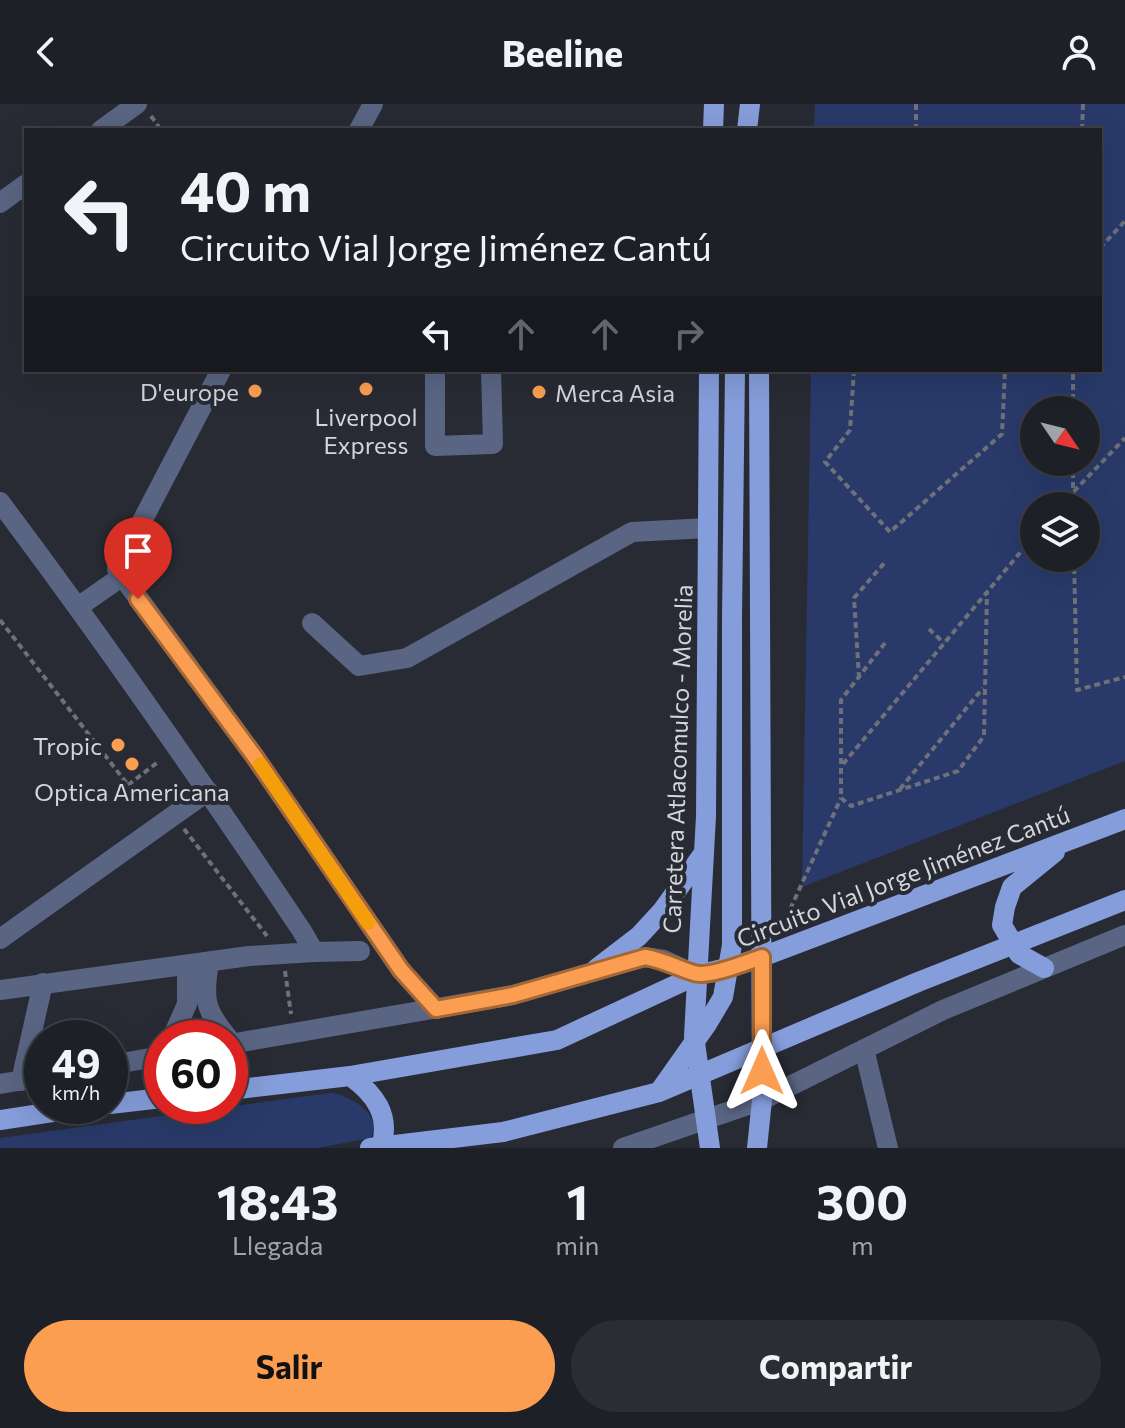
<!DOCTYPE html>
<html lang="es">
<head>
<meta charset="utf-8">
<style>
	body { margin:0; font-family:Commissioner,sans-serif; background:#2b2d33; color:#f1f3f6; height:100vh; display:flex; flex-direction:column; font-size:30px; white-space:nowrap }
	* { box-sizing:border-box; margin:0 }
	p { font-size:26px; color:#a1a3a7 }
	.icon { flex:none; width:44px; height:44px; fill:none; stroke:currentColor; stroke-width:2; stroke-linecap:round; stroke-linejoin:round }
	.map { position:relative; height:1044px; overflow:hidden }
	.drawer { display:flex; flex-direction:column; background:#1e2027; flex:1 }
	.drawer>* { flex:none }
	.banner { position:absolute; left:24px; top:24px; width:1078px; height:244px; border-radius:0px; box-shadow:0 8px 32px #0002,0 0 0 2px #3c3e44; background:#1e2027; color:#f1f3f6; overflow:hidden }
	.needle { width:52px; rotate:125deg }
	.tools { position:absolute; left:1020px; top:292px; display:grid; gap:16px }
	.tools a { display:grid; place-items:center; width:80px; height:80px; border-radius:50%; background:#1e2027; box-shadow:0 8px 32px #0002,0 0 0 2px #3c3e44; font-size:40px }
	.speed { position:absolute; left:24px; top:916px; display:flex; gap:16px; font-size:40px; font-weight:700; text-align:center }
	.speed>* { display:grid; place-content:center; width:104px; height:104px; border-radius:50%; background:#1e2027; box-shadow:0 8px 32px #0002,0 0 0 2px #3c3e44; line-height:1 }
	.speed small { font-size:20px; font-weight:400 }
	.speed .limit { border:12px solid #d22; background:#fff; color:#111 }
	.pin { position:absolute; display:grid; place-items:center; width:68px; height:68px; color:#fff; margin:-82px -34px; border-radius:50% 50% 50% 0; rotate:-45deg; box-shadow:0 0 8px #0007 }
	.pin .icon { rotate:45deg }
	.me { position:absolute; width:88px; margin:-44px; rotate:0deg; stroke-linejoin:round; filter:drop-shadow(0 0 6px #0008) }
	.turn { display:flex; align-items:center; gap:28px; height:168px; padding:0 24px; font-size:36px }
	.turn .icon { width:104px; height:104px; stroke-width:2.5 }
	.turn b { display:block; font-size:56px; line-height:68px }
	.lanes { display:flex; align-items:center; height:76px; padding:0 24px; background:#0003; justify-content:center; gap:40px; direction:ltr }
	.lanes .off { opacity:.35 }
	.eta { display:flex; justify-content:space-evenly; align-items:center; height:136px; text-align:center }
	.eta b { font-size:48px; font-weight:700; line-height:56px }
	.action { display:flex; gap:16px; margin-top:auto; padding:16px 24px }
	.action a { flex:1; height:92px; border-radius:48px; background:#fb9e52; color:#111; font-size:32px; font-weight:700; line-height:92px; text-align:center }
	.action a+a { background:#2b2d33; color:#f1f3f6 }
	header { display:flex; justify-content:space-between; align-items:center; height:104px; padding:0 24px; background:#1e2027; font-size:36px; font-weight:700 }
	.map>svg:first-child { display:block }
</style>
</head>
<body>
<header><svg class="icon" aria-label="back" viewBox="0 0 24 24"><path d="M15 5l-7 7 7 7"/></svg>Beeline<svg class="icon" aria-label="person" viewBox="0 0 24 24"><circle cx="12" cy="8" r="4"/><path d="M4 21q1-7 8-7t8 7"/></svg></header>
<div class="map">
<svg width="1125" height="1044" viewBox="0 0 1125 1044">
	<rect width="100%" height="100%" fill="#282b34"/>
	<path fill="#293a6a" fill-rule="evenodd" d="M815,0H1125V657L802,783L811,266H1100V26H814ZM1034,306H1086V358H1034ZM1086,402V454H1034V402Z
		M330,989C344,989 372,1005 374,1021C374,1025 372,1030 371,1034L317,1044H0V1034Z"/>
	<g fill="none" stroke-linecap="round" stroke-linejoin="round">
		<path stroke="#6e7178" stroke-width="4" stroke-dasharray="6 4" stroke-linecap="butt" d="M916,0V26
			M151,12L161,26
			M1082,26L1083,0
			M1100,144L1125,117
			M854,266L850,326L825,358L890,428L1002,330L1005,266
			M1073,306V266
			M1073,358V402
			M1060,402L1125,334
			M1074,454L1077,586L1125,573
			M0,516L128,681L157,693L161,697
			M929,525L944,539
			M885,539L841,596V694L851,702L958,667L984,632L987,487
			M859,574L854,494L886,457
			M843,660L1034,432
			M128,681L158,658
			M900,685L983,584
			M184,725L267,832
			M782,823L841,694
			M285,867L291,910"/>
		<path stroke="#596583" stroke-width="20" d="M101,26L137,0
			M359,26L373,0
			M0,99L26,80
			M221,266L117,465L255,653L401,866L436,905
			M435,266V342L493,340L491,266
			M0,398C105,538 205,682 302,827L314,848L249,852L0,886
			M78,503L121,473
			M312,519L359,562L407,554L632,428L708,424
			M0,835L208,687
			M314,848L360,847
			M209,858C203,894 204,905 228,934
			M172,934L187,900V862
			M230,940L513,891L645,853L664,856L697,871
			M864,945L888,1044
			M110,961L162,952
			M21,977L43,879
			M0,980L42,973
			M623,1044L762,996L943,906L1125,831"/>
		<path stroke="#859dda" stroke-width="20" d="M713,26L714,0
			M747,26L750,0
			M709,266L706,712L694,932L710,1044
			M732,514L735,266
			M1044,864L1019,850L1002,821L1005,803L1012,783L1055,748
			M596,865L639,832L662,807L703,750
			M350,972C375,990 391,1011 381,1044
			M230,986L350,972L557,936L697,871L735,862L762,853L1125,715
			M110,1000L162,994
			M0,1016L92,1002
			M757,1044L762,996L759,266"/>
		<path stroke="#859dda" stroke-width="20" d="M659,988L707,920L723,893L732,841V514
			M370,1044L503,1028L659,988L918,878L1125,796"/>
	</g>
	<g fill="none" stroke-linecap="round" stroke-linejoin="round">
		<defs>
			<path id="route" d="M138,495L255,653L401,866L436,905L513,891L645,853C663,856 677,864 694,869C709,874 746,858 762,853V967"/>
		</defs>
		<use href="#route" stroke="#a36735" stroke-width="20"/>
		<use href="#route" stroke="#fb9e52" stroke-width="14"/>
		<path stroke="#f59e0b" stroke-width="14" d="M260,660L368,819"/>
	</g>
	<g fill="#fb9e52" stroke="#282b34" stroke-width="3">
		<circle cx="366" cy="285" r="8"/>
		<circle cx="255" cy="287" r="8"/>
		<circle cx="539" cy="288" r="8"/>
		<circle cx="118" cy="641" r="8"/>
		<circle cx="132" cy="660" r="8"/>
	</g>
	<g text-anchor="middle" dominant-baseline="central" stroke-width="8" stroke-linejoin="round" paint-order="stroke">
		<g font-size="24" fill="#d3d6db" stroke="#282b34" text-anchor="end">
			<text x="239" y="287">D'europe</text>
			<text x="555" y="288" text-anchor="start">Merca Asia</text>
			<text x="366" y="312" text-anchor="middle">Liverpool<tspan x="366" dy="28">Express</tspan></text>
			<text x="102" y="641">Tropic</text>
			<text x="132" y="687" text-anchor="middle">Optica Americana</text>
		</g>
		<g font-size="24" fill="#d3d6db" stroke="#282b34">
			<text transform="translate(677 655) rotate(-88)">Carretera Atlacomulco - Morelia</text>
			<text transform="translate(903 772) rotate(-21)">Circuito Vial Jorge Jiménez Cantú</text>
		</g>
	</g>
</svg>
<div class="tools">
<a><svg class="needle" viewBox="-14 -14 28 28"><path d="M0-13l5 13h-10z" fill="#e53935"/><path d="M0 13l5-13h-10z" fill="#a1a3a7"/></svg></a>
<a><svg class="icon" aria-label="layers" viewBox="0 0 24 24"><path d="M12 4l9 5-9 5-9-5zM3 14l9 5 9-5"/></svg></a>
</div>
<div class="speed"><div>49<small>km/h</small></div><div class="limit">60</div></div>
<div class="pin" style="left:138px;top:495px;background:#d93025"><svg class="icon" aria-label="arrive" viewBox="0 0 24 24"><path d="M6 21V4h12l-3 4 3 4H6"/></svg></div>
<svg class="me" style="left:762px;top:967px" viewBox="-20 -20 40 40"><path d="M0-17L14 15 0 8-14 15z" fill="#fb9e52" stroke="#fff" stroke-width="4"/></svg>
<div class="banner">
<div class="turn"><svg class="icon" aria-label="left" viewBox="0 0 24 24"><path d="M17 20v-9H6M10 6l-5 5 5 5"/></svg><div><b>40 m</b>Circuito Vial Jorge Jiménez Cantú</div></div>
<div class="lanes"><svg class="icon" aria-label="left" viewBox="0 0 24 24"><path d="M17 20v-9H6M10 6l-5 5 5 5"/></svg><svg class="icon off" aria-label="ahead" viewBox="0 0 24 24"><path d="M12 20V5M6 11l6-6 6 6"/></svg><svg class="icon off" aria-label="ahead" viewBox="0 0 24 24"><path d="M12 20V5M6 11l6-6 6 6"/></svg><svg class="icon off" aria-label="right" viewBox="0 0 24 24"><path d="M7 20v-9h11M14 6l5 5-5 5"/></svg></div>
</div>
</div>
<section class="drawer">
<div class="eta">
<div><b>18:43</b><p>Llegada</p></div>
<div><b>1</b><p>min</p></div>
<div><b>300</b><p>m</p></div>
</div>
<div class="action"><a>Salir</a><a>Compartir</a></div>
</section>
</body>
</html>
